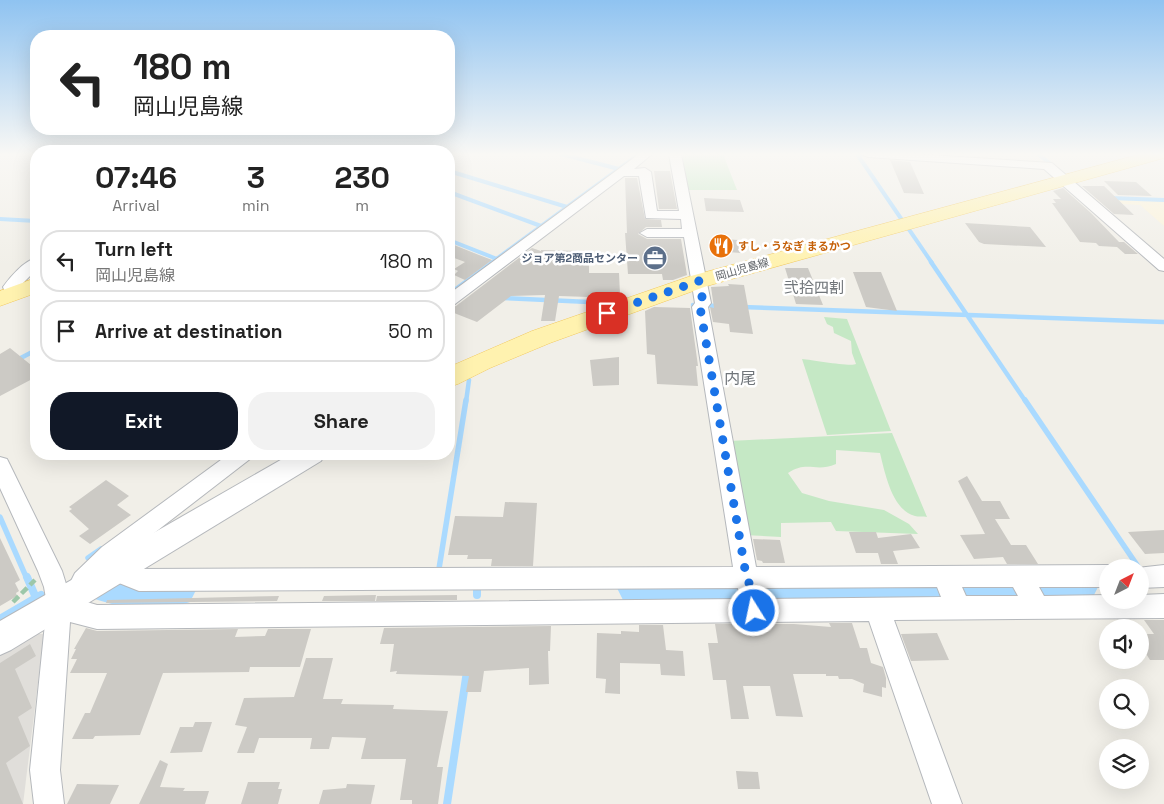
<!DOCTYPE html>
<html lang="en">
<head>
<meta charset="utf-8">
<style>
	body { margin:0; font-family:"Space Grotesk","Noto Sans JP",sans-serif; background:#f2f2f2; color:#222; height:100vh; display:flex; flex-direction:column; font-size:19px; white-space:nowrap }
	* { box-sizing:border-box; margin:0 }
	p { font-size:16px; color:#767676 }
	.icon { flex:none; width:28px; height:28px; fill:none; stroke:currentColor; stroke-width:2; stroke-linecap:round; stroke-linejoin:round }
	.map { position:relative; flex:1; overflow:hidden }
	.drawer { position:absolute; left:30px; top:145px; width:425px; height:315px; display:flex; flex-direction:column; background:#fff; border-radius:20px; box-shadow:0 5px 20px #0002 }
	.drawer>* { flex:none }
	.guide { position:absolute; left:30px; top:30px; width:425px; height:105px; border-radius:20px; box-shadow:0 5px 20px #0002; background:#fff; color:#222; overflow:hidden }
	.needle { width:32px; rotate:42deg }
	.tools { position:absolute; left:1099px; top:559px; display:grid; gap:10px }
	.tools a { display:grid; place-items:center; width:50px; height:50px; border-radius:50%; background:#fff; box-shadow:0 5px 20px #0002; font-size:25px }
	.pin { position:absolute; display:grid; place-items:center; width:42px; height:42px; color:#fff; margin:-21px; border-radius:10px; box-shadow:0 2px 8px #0006 }
	.me { position:absolute; width:55px; margin:-28px; rotate:350deg; stroke-linejoin:round; filter:drop-shadow(0 0 4px #0008) }
	.turn { display:flex; align-items:center; gap:18px; height:105px; padding:0 20px; font-size:22px }
	.turn .icon { width:65px; height:65px; stroke-width:2.5 }
	.turn b { display:block; font-size:35px; line-height:42px }
	.eta { display:flex; justify-content:space-evenly; align-items:center; height:85px; text-align:center }
	.eta b { font-size:30px; font-weight:800; line-height:35px }
	.primary-button { display:flex; gap:10px; margin-top:auto; padding:10px 20px }
	.primary-button a { flex:1; height:58px; border-radius:20px; background:#111827; color:#fff; font-size:20px; font-weight:800; line-height:58px; text-align:center }
	.primary-button a+a { background:#f2f2f2; color:#222 }
	ul { padding:0; list-style:none }
	li { display:flex; align-items:center; gap:15px; height:62px; margin:0 10px 8px; padding:0 10px; border:2px solid #e0e0e0; border-radius:20px }
	li div { flex:1 }
	li b { display:block; font-size:19px }
	li em { font-style:normal }
	.map>svg:first-child { display:block }
</style>
</head>
<body>
<div class="map">
<svg width="1164" height="804" viewBox="0 0 1164 804">
	<rect width="100%" height="100%" fill="#f1efe8"/>
	<path fill="#e0deda" d="M25,634H44L23,804H0V649Z"/>
	<path fill="#c5e8c5" d="M682,154H723L737,190H688Z
		M824,317L847,319L891,431L827,435L802,359C813,360 851,367 856,364L852,353L851,341L834,333L833,327L827,324Z
		M892,433L927,517C924,516 918,517 915,516C892,510 885,473 880,453L836,450V464C815,473 808,460 788,473L802,493L829,501L884,510L909,524L918,534L836,531L831,522L781,523V537L744,535L729,441Z
		M938,593L944,605L807,606L803,595Z"/>
	<path fill="#fbf3d9" d="M1094,199L1164,201V226L1140,205L1104,203Z"/>
	<g fill="none" stroke-linecap="round" stroke-linejoin="round">
		<path stroke="#aadaff" stroke-width="4" d="M561,154L619,169
			M857,154L869,155
			M857,154L902,220
			M1038,154L1053,166
			M449,171L567,207
			M449,192L541,226
			M1110,198L1164,200
			M0,219L36,221
			M908,228L932,263
			M449,240L497,259
			M491,263L639,154"/>
		<path stroke="#aadaff" stroke-width="4.5" d="M931,262L1026,402
			M449,294L493,262
			M502,298L589,302
			M693,305L719,306
			M742,307L1164,322
			M17,360L36,350
			M466,402L469,380"/>
		<path stroke="#aadaff" stroke-width="5.5" d="M1025,400L1139,568
			M0,517L27,579
			M88,558L101,549
			M438,575L466,400"/>
		<path stroke="#aadaff" stroke-width="8" d="M27,577L36,598
			M477,588V595
			M862,588L863,593
			M0,619L41,595
			M447,804L467,671"/>
		<path fill="#aadaff" fill-rule="evenodd" d="M105,569L134,574L177,573L190,578L196,590L190,602C160,613 122,609 92,598L87,586L92,574Z
			M1079,570L1092,575L1098,587L1092,599L1079,604L636,605L623,600L617,588L623,576L636,571Z"/>
	</g>
	<path fill="#cccac5" d="M890,160L910,162L924,194L904,193Z
		M654,171H670L677,209H659Z
		M625,178H637L645,219L661,220L662,227H646L638,234L647,239H681L687,275L673,280H663L662,274H628L625,233H627Z
		M1104,181L1136,182L1152,196L1118,195Z
		M1082,186H1104L1134,215L1114,214Z
		M1063,188L1091,213L1119,242H1124L1138,254H1125L1117,247L1099,246L1096,243L1080,242L1052,203H1056L1053,199H1061L1053,191Z
		M704,198L740,200L744,212L706,211Z
		M965,223L1030,227L1046,247L984,244L979,242Z
		M725,239L738,240L741,253L728,252Z
		M449,243L479,255L492,260L465,280L454,275L458,271L454,269L465,262L449,256Z
		M532,248L541,251V250L581,251L580,260H589V273H619L620,294H589V297L559,296L555,321H541L545,295L511,296L477,322L449,311V308L456,306Z
		M785,268H808L823,305L796,304Z
		M853,272H881L897,311L866,307Z
		M728,284L744,285L753,334L730,332L729,324L713,322L710,307L714,308L711,287L729,286Z
		M654,307L690,308L698,366H696L698,386L657,384L655,355L647,354L645,311Z
		M10,348L36,369V377L0,396V354Z
		M619,357V385L593,386L590,360Z
		M967,476L982,501H1000L1010,519H995L1011,545H1026L1038,564H1007L1003,557L974,559L960,535L985,534L958,481Z
		M106,480L129,496L117,505L131,515L90,544L79,536L89,529L69,511L72,509L69,507Z
		M505,502L537,503L533,566H491L492,559H467L468,555H448L455,516L503,517Z
		M1164,530V553L1145,554L1128,532Z
		M849,532H876L878,538L911,534L920,548L893,551L898,564H881L878,553H856Z
		M0,538L20,580L15,583L19,591L16,593L17,596L0,606Z
		M753,539L780,540L785,563H763L762,561L757,560Z
		M376,595L375,601H322L324,596Z
		M457,595V600L376,601L377,596Z
		M279,596L277,601L106,603L107,600Z
		M1144,620H1164V660H1150L1140,644V634H1154Z
		M829,623H852L860,648H867L871,663L883,667L886,678V688L882,687V697L863,692L864,684L852,679H839L838,676H826V674H793L803,717L776,716L770,686H743L749,719H731L726,680H713L708,643H718L715,624H794L831,627Z
		M639,625H663L666,650L683,651L685,676L661,675L660,664L620,663V694L605,693L606,679L596,678L597,633L621,634V631L639,632Z
		M551,626L550,651H548L549,684L529,685V668L484,671L481,692H466L469,676L396,674L397,671L390,672L394,644H380L384,628Z
		M86,628L97,631L238,629L235,637L265,636L268,629H311L300,667H250L249,672L163,673L140,735L95,736L93,739H72L85,713H90L107,673H70L77,659H71L76,649H74Z
		M937,633L949,660L911,661L901,634Z
		M30,644L36,656L15,669L32,708L18,717L30,746L6,763L23,804H0V663Z
		M306,658H333L323,699H343L341,704L394,705L393,709L448,711L437,767H443L438,804H412V800H400L406,759H361L366,738L332,737L329,749H310L312,738H259L254,753H237L247,727L235,725L244,698L294,697Z
		M195,722H212L202,752L170,753L180,727H193Z
		M160,760L168,764L160,787L185,788L183,791H209L205,804H139Z
		M736,771L758,772L760,789H738Z
		M248,782H280L278,789H282L278,804H241Z
		M77,784L119,785L110,804H67Z
		M347,784L375,785L371,804H319L323,790L346,788Z"/>
	<g fill="none" stroke-linecap="round" stroke-linejoin="round">
		<defs>
			<path id="minor" d="M639,154H652L634,169L645,168L651,172L657,211H679L669,154H681L711,303L708,307L756,567L1108,565L1114,568H1108V587H1039L1044,596L1108,595V600H1140V595L1164,594V618L894,620L962,804H932L869,621L97,629L70,622L60,770L64,804H34L30,770L47,604L44,587L38,571L0,488V457L7,459L10,465L62,571L70,597L97,605L740,599L738,588L139,591L119,583L115,575L119,567L127,564L140,569L733,567L692,307L695,303L684,237H647L640,233L647,229H682L681,219L646,218L639,176H624L455,304L449,306V294ZM937,587L941,597L764,599L762,588ZM962,587H1013L1018,596H966Z
				M862,154H914L1052,163L1164,259V271L1159,270L1044,169L868,157Z
				M36,258V270L19,287L21,294L19,297H7L3,287C10,277 24,261 36,258Z
				M229,454H253L250,459L118,561L91,589L83,592L75,589L71,581L75,573L102,547Z
				M1164,565V587L1140,588V568H1137Z"/>
			<path id="tertiary" d="M291,454H325L321,461L11,650L0,655V621Z"/>
			<path id="primary" d="M1141,154H1164V158L707,286L550,343L490,368L458,384L449,387V367L532,331L691,276Z
				M36,278V293L0,306V291Z"/>
		</defs>
		<use href="#minor" stroke="#b5b8bc" stroke-width="2"/>
		<use href="#tertiary" stroke="#b5b8bc" stroke-width="2"/>
		<use href="#primary" stroke="#f2c960" stroke-width="1"/>
		<path stroke="#9cc7a9" stroke-width="4.5" stroke-dasharray="8 4" stroke-linecap="butt" d="M13,602L35,580"/>
		<use href="#minor" fill="#fff" fill-rule="evenodd"/>
		<use href="#tertiary" fill="#fff" fill-rule="evenodd"/>
		<use href="#primary" fill="#fff2af" fill-rule="evenodd"/>
	</g>
	<linearGradient id="sky" x2="0" y2="1"><stop stop-color="#8fc3f1"/><stop offset="0.58" stop-color="#f9f8f5"/><stop offset="1" stop-color="#f9f8f5" stop-opacity="0"/></linearGradient>
	<rect width="1164" height="266" fill="url(#sky)"/>
	<g fill="none" stroke-linecap="round" stroke-linejoin="round">
		<path stroke="#1a73e8" stroke-width="9" stroke-dasharray="0 16.2" d="M607,313L699,281L703,302L700,307L746,575L749,583L754,611"/>
	</g>
	<defs>
		<symbol id="restaurant-disc" viewBox="-11 -11 22 22"><circle r="9.5" fill="#e8710a" stroke="#fff"/><path d="M-5-6h1v4h1v-4h1v4h1v-4h1v5L-1.5 .5V6h-2V.5L-5-1ZM5-6V6H3V1.5H1.5Q1.5-4 5-6Z" fill="#fff"/></symbol>
		<symbol id="office-disc" viewBox="-11 -11 22 22"><circle r="9.5" fill="#5c6f8a" stroke="#fff"/><path d="M-6-3h4V-5.5h4V-3h4V5H-6ZM-1-4.5V-3h2v-1.5ZM-6 0V1H6V0Z" fill="#fff"/></symbol>
	</defs>
	<g fill-rule="evenodd">
		<use href="#restaurant-disc" x="707" y="232" width="28" height="28"/>
		<use href="#office-disc" x="641" y="244" width="28" height="28"/>
	</g>
	<g text-anchor="middle" dominant-baseline="central" stroke-width="5" stroke-linejoin="round" paint-order="stroke">
		<g font-size="11" font-weight="bold" fill="#c56008" stroke="#fff" text-anchor="start">
			<text x="738" y="246">すし・うなぎ まるかつ</text>
		</g>
		<g font-size="11" font-weight="bold" fill="#4e5e75" stroke="#fff" text-anchor="end">
			<text x="638" y="258">ジョア第2商品センター</text>
		</g>
		<g font-size="11" fill="#5f6368" stroke="#fff">
			<text transform="translate(742 269) rotate(-16)">岡山児島線</text>
		</g>
		<g font-size="15" fill="#70757a" stroke="#fff">
			<text x="814" y="287">弐拾四割</text>
		</g>
		<g font-size="16" fill="#70757a" stroke="#fff">
			<text x="740" y="378">内尾</text>
		</g>
	</g>
</svg>
<div class="tools">
<a><svg class="needle" viewBox="-14 -14 28 28"><path d="M0-13l5 13h-10z" fill="#e53935"/><path d="M0 13l5-13h-10z" fill="#767676"/></svg></a>
<a><svg class="icon" aria-label="sound" viewBox="0 0 24 24"><path d="M4 9h4l5-4v14l-5-4H4zM17 9q2 3 0 6"/></svg></a>
<a><svg class="icon" aria-label="search" viewBox="0 0 24 24"><circle cx="10" cy="10" r="6"/><path d="M15 15l6 6"/></svg></a>
<a><svg class="icon" aria-label="layers" viewBox="0 0 24 24"><path d="M12 4l9 5-9 5-9-5zM3 14l9 5 9-5"/></svg></a>
</div>
<div class="pin" style="left:607px;top:313px;background:#d93025"><svg class="icon" aria-label="arrive" viewBox="0 0 24 24"><path d="M6 21V4h12l-3 4 3 4H6"/></svg></div>
<svg class="me" style="left:754px;top:611px" viewBox="-20 -20 40 40"><circle r="17" fill="#1a73e8" stroke="#fff" stroke-width="3"/><path d="M0-11L8 9 0 5-8 9z" fill="#fff"/></svg>
<div class="guide">
<div class="turn"><svg class="icon" aria-label="left" viewBox="0 0 24 24"><path d="M17 20v-9H6M10 6l-5 5 5 5"/></svg><div><b>180 m</b>岡山児島線</div></div>
</div>
<section class="drawer">
<div class="eta">
<div><b>07:46</b><p>Arrival</p></div>
<div><b>3</b><p>min</p></div>
<div><b>230</b><p>m</p></div>
</div>
<ul>
<li><svg class="icon" aria-label="left" viewBox="0 0 24 24"><path d="M17 20v-9H6M10 6l-5 5 5 5"/></svg><div><b>Turn left</b><p>岡山児島線</p></div><em>180 m</em></li>
<li><svg class="icon" aria-label="arrive" viewBox="0 0 24 24"><path d="M6 21V4h12l-3 4 3 4H6"/></svg><div><b>Arrive at destination</b></div><em>50 m</em></li>
</ul>
<div class="primary-button"><a>Exit</a><a>Share</a></div>
</section>
</div>
</body>
</html>
